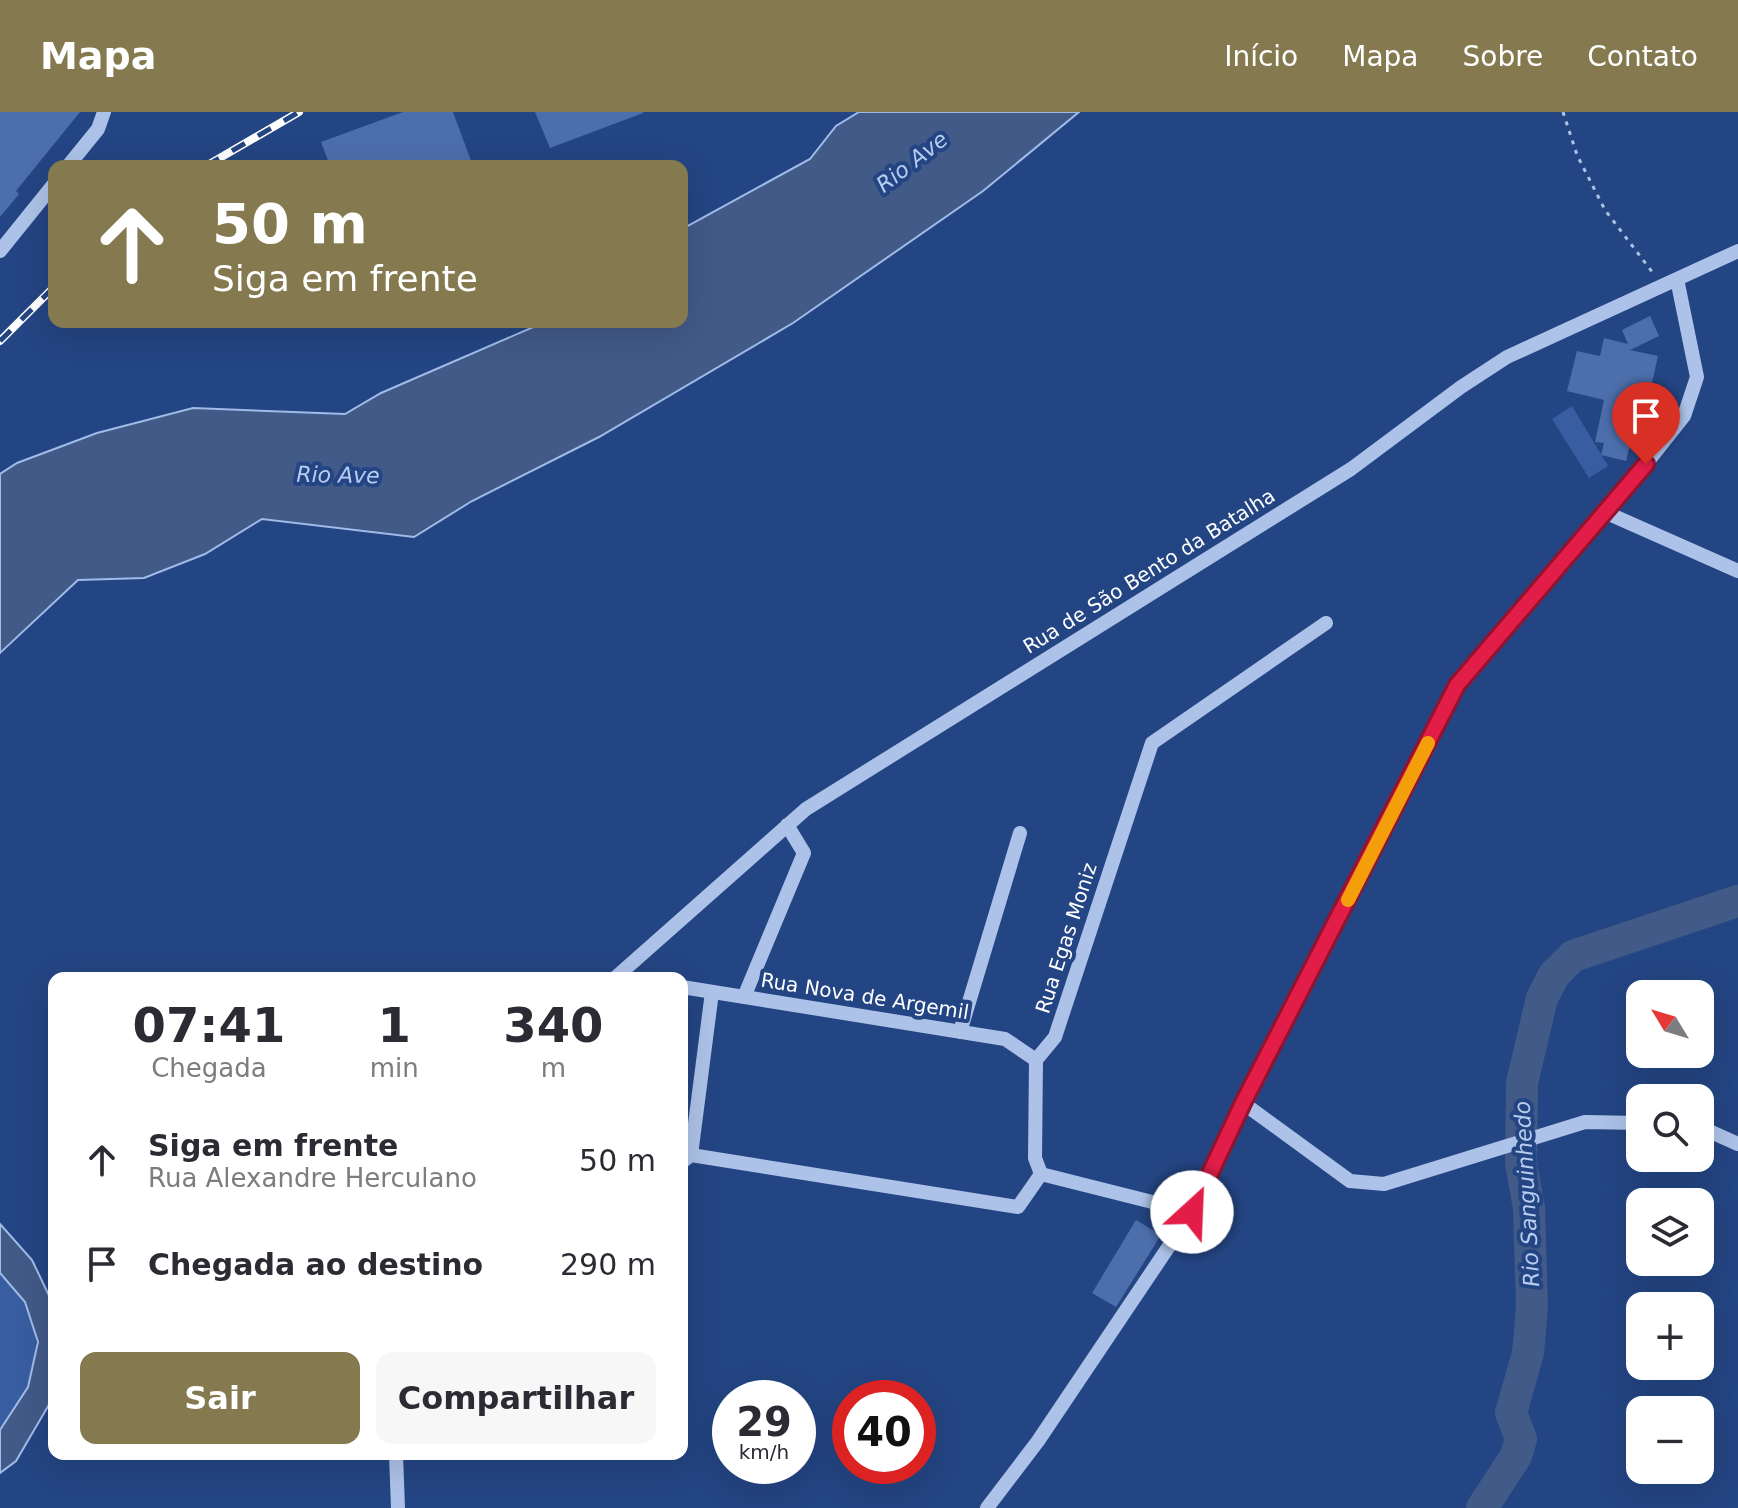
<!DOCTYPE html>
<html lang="pt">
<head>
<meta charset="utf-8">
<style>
	body { margin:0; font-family:"DejaVu Sans",sans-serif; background:#f7f7f7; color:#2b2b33; height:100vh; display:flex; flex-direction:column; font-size:30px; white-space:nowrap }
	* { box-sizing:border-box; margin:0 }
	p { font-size:26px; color:#7c7c81 }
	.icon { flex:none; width:44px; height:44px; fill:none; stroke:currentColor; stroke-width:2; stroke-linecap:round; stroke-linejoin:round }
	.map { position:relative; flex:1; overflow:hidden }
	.sheet { position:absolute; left:48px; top:860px; width:640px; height:488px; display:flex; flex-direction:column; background:#fff; border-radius:16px; box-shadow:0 8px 32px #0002 }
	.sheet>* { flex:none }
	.hud { position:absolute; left:48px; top:48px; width:640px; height:168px; border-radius:16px; box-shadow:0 8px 32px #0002; background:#85794f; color:#fff; overflow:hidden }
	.needle { width:52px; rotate:308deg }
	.buttons { position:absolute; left:1626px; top:868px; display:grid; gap:16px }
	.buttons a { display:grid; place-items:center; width:88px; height:88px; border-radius:16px; background:#fff; box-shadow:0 8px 32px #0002; font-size:40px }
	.speed { position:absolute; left:712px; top:1268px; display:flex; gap:16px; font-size:40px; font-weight:700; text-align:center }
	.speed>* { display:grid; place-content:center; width:104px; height:104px; border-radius:50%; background:#fff; box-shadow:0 8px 32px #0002; line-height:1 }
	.speed small { font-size:20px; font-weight:400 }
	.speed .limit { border:12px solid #d22; background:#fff; color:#111 }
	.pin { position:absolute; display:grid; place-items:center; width:68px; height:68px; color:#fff; margin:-82px -34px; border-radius:50% 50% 50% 0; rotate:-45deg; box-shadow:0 0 8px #0007 }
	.pin .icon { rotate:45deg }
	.me { position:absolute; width:88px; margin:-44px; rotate:25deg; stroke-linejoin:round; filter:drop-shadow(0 0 6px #0008) }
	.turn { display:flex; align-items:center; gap:28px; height:168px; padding:0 32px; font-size:36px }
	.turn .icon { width:104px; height:104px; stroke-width:2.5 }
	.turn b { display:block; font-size:56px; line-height:68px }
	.eta { display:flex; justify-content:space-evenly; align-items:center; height:136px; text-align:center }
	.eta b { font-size:48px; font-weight:700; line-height:56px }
	.cta { display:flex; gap:16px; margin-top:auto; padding:16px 32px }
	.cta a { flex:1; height:92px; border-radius:16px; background:#85794f; color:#fff; font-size:32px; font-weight:700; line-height:92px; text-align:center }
	.cta a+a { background:#f7f7f7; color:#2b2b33 }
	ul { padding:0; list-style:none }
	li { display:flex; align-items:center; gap:24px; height:104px; padding:0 32px }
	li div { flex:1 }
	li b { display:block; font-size:30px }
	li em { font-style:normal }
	header { display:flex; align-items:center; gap:48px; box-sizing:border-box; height:112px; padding:0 40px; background:#85794f; color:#fff }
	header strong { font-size:38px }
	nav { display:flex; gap:44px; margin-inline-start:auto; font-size:28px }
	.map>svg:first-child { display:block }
</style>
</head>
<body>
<header>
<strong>Mapa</strong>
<nav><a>Início</a><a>Mapa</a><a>Sobre</a><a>Contato</a></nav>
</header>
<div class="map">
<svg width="1738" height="1396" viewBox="0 0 1738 1396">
	<rect width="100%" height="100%" fill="#244583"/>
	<path fill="#385da0" d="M1572,294L1608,354L1589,366L1552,307Z
		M0,1161C8,1170 19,1180 25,1190C48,1231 32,1286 0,1318Z"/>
	<path fill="#425a88" stroke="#a1bbe9" stroke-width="2" d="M859,0H1079L983,79L793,211L599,325L472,389L414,425L262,407L205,442L144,466L78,468L0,541V362L17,351L97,321L193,296L345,302L381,281L545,210H682V117L810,47L836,14Z
		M0,1112L32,1148L54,1194V1284L16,1349L0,1361V1318L28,1275L38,1230L25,1190L0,1161Z"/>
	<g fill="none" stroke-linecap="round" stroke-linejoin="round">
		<path stroke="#425a88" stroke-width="32" d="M1482,1396L1516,1344L1521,1327L1511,1301L1528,1241L1532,1194L1529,1096L1521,1051L1522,971L1542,886L1554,863L1573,844L1738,789"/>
	</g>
	<path fill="#4c6eab" d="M0,0H80L16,79L19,82L0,105Z
		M403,0H453L473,54H330L321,30Z
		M535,0H643V1L550,36Z
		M1650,204L1659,224L1630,238L1658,244L1646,298L1639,296L1626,349L1601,343L1604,331L1595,330L1604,288L1567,279L1577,239L1600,244L1604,226L1628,232L1622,218Z
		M1136,1108L1161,1123L1116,1195L1092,1181Z"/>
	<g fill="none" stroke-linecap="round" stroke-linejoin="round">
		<path stroke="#adc2e8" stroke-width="3" stroke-dasharray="4 6" stroke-linecap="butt" d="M1563,0L1577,43L1605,98L1653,161"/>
		<path stroke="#adc2e8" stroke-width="14" d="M68,54L98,17L104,0
			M0,139L54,72
			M1607,401L1738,459
			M615,866L806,697L1351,357L1461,275L1507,245L1738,139
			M682,875L1005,927L1036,948
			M744,885L804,741L787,713
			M960,920L1020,721
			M1243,991L1350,1069L1384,1072L1585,1010L1640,1011
			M1700,1015L1738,1032
			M691,1043L1018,1095L1041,1062
			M682,1050L691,1043L712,880
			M1041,1062L1035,1046L1036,948L1055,925L1152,631L1326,511
			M1041,1062L1192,1100
			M396,1342L398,1396
			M987,1396L1038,1329L1192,1100L1243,991L1457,573L1607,401L1684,304L1697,265L1677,167"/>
		<defs>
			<path id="rail" d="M206,54L299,0
				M0,229L54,175"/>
		</defs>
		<use href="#rail" stroke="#fff" stroke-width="8"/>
		<use href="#rail" stroke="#244583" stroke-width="5" stroke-dasharray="15" stroke-linecap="butt"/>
	</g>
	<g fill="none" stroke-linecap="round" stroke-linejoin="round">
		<defs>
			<path id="route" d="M1192,1100L1243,991L1457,573L1646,352"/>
		</defs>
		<use href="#route" stroke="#92132f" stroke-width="20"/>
		<use href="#route" stroke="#e11d48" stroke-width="14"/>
		<path stroke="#f59e0b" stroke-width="14" d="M1348,788L1428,631"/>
	</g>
	<g text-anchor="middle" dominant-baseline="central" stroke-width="8" stroke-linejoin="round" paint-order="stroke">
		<g font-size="20" fill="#fff" stroke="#244583">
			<text transform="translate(1149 459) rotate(-32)">Rua de São Bento da Batalha</text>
			<text transform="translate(1066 826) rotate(-72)">Rua Egas Moniz</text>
			<text transform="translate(865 884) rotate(9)">Rua Nova de Argemil</text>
		</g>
		<g font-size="22" font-style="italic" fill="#b8ccef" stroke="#244583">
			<text transform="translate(912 50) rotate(-38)">Rio Ave</text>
			<text transform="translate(338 363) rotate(1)">Rio Ave</text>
			<text transform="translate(1527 1082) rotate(-93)">Rio Sanguinhedo</text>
		</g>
	</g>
</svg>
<div class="buttons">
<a><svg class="needle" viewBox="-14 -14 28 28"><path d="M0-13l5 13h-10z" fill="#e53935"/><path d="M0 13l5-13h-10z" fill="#7c7c81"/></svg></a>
<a><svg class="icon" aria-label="search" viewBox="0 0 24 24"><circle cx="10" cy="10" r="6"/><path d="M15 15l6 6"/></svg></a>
<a><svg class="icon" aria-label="layers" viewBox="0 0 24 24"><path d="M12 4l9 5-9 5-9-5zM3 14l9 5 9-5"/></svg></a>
<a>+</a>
<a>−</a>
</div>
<div class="speed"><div>29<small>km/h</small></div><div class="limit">40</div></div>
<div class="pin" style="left:1646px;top:352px;background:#d93025"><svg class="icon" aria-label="arrive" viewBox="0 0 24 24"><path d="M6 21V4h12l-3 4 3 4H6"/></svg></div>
<svg class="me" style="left:1192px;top:1100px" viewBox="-20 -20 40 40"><circle r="19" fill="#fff"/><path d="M0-13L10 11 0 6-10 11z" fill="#e11d48"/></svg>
<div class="hud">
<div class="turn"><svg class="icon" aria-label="ahead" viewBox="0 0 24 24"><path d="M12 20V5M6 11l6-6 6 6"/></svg><div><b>50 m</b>Siga em frente</div></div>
</div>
<section class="sheet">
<div class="eta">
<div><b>07:41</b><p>Chegada</p></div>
<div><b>1</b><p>min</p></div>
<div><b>340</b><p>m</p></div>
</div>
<ul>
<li><svg class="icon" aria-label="ahead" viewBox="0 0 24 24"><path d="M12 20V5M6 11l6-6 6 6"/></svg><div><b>Siga em frente</b><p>Rua Alexandre Herculano</p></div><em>50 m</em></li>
<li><svg class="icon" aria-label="arrive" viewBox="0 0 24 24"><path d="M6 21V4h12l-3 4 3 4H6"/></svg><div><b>Chegada ao destino</b></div><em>290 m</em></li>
</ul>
<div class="cta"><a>Sair</a><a>Compartilhar</a></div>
</section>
</div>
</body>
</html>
